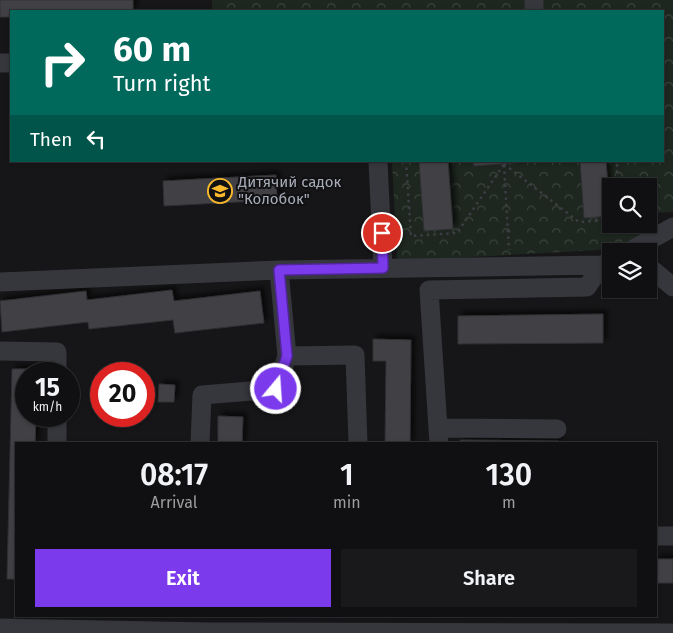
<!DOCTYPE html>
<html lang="en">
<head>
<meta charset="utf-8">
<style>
	body { margin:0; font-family:"Fira Sans",sans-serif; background:#19191b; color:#f1f3f6; height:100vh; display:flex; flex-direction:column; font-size:19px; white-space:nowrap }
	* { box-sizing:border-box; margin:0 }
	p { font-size:16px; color:#9c9d9f }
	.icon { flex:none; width:28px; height:28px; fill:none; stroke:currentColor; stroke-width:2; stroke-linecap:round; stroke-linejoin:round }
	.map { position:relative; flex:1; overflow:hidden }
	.panel { position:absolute; left:15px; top:442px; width:642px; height:175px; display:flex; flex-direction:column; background:#101012; border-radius:0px; box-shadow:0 1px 4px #0004,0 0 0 1px #303032 }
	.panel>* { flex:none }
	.guide { position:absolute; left:10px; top:10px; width:654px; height:152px; border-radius:0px; box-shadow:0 1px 4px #0004,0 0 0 1px #303032; background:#00695c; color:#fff; overflow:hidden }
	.fabs { position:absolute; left:602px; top:178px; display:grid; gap:10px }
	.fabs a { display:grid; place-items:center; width:55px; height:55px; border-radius:0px; background:#101012; box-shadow:0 1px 4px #0004,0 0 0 1px #303032; font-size:25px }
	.speed { position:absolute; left:15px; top:362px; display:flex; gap:10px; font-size:25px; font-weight:700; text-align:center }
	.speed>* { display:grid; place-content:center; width:65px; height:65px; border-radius:50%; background:#101012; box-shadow:0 1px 4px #0004,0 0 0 1px #303032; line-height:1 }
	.speed small { font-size:12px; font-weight:400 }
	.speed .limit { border:8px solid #d22; background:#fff; color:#111 }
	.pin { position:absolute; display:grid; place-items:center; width:42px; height:42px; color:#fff; margin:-21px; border:2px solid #fff; border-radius:50%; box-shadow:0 1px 5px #0007 }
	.me { position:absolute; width:55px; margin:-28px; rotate:18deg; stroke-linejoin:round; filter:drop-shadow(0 0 4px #0008) }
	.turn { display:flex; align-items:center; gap:18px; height:105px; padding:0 20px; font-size:22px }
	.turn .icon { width:65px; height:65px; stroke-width:2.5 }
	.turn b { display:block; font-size:35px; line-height:42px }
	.then { display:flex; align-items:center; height:48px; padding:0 20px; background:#0003; gap:10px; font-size:19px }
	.eta { display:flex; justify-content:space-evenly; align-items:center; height:85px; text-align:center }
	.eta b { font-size:30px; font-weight:600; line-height:35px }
	.button { display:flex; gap:10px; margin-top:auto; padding:10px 20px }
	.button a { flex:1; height:58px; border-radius:0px; background:#7c3aed; color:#fff; font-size:20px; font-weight:600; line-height:58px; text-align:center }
	.button a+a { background:#19191b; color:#f1f3f6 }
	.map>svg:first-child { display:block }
</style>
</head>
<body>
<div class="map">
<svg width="673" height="633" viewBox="0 0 673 633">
	<defs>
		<pattern id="park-crowns" width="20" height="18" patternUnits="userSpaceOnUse" patternTransform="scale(1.25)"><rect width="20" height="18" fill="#1d261f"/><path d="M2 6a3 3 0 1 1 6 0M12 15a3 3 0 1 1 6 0" fill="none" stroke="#3b433d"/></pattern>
		<filter id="shadow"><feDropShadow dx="4" dy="-4" stdDeviation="2.5" flood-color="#0009"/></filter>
	</defs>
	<rect width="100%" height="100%" fill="#161618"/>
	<path fill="url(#park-crowns)" d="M212,0H673V212L649,213V186H611V224H642L643,242L619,243V249L397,261L392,161H662V11H212Z"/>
	<path fill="#404145" stroke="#303034" filter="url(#shadow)" d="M0,0H133V11H11V17H0Z
		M419,161H448L453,229L424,231Z
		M473,161H540L474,166Z
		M580,161H606L610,216L584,218Z
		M276,175L277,200L164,206L163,181Z
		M172,290L174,301L260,291L264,323L175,333L173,320L89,329L88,322L2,332L0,301L86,291L87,300Z
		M603,314V343L458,344V316Z
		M373,339L411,340L410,444H385L386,361H373Z
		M12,369H37V374H26V416H36L35,444H16V579H7Z
		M159,384L175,385L174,402H158Z
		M218,416L243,417L242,444H218Z
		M460,440L559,441V444H460Z
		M656,559H673V583H656Z"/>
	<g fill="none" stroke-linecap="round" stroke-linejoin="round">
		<path stroke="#3c3e44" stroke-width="2.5" stroke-dasharray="2.5 4" stroke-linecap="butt" d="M406,161L411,236L457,233L504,164
			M504,164L579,222L611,220
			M504,165L509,250
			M617,186V161"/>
		<path stroke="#36373d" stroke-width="19" d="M534,0V11
			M0,63H11
			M378,161L383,268
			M630,251L673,227
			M649,267L673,287
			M279,270L602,265
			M0,282L279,270L287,356L276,389L202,395L200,444
			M0,351L57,352V374
			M287,356L355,355L358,444
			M439,428L557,429
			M57,444V416
			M439,444L429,290L587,287L602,265L611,260
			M656,536H673
			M0,628L209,632L673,633"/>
	</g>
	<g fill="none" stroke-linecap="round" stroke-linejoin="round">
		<defs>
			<path id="route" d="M276,389L287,356L279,270L383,268L382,233"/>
		</defs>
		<use href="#route" stroke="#51269a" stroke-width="12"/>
		<use href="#route" stroke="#7c3aed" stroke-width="9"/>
	</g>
	<defs>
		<symbol id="school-ring" viewBox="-11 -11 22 22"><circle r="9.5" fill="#111113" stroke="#f9b92d" stroke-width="1.5"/><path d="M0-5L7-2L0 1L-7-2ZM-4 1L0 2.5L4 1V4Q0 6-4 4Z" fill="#f9b92d"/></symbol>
	</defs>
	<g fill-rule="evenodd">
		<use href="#school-ring" x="206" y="177" width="28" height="28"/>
	</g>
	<g text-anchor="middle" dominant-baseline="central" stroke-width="4" stroke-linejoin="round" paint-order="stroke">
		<g font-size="15" fill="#a7acb8" stroke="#111113" text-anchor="start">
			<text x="238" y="182">Дитячий садок<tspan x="238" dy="17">"Колобок"</tspan></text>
		</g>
	</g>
</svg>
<div class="fabs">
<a><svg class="icon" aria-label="search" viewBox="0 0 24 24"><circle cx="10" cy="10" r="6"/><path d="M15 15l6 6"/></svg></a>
<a><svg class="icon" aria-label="layers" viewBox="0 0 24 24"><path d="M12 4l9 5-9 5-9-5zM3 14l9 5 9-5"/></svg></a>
</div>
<div class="speed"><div>15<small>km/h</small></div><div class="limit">20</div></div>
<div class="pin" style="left:382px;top:233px;background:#d93025"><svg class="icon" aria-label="arrive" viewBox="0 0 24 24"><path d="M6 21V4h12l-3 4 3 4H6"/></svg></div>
<svg class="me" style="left:276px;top:389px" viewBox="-20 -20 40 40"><circle r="17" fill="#7c3aed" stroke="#fff" stroke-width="3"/><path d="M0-11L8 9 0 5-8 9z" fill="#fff"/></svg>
<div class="guide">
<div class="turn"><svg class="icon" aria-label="right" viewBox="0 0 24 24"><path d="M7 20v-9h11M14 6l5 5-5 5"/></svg><div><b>60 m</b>Turn right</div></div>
<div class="then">Then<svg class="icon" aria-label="left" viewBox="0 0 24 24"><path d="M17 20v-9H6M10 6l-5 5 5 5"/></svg></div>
</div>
<section class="panel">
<div class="eta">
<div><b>08:17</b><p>Arrival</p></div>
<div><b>1</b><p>min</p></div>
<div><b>130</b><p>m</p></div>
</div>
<div class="button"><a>Exit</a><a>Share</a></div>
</section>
</div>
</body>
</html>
